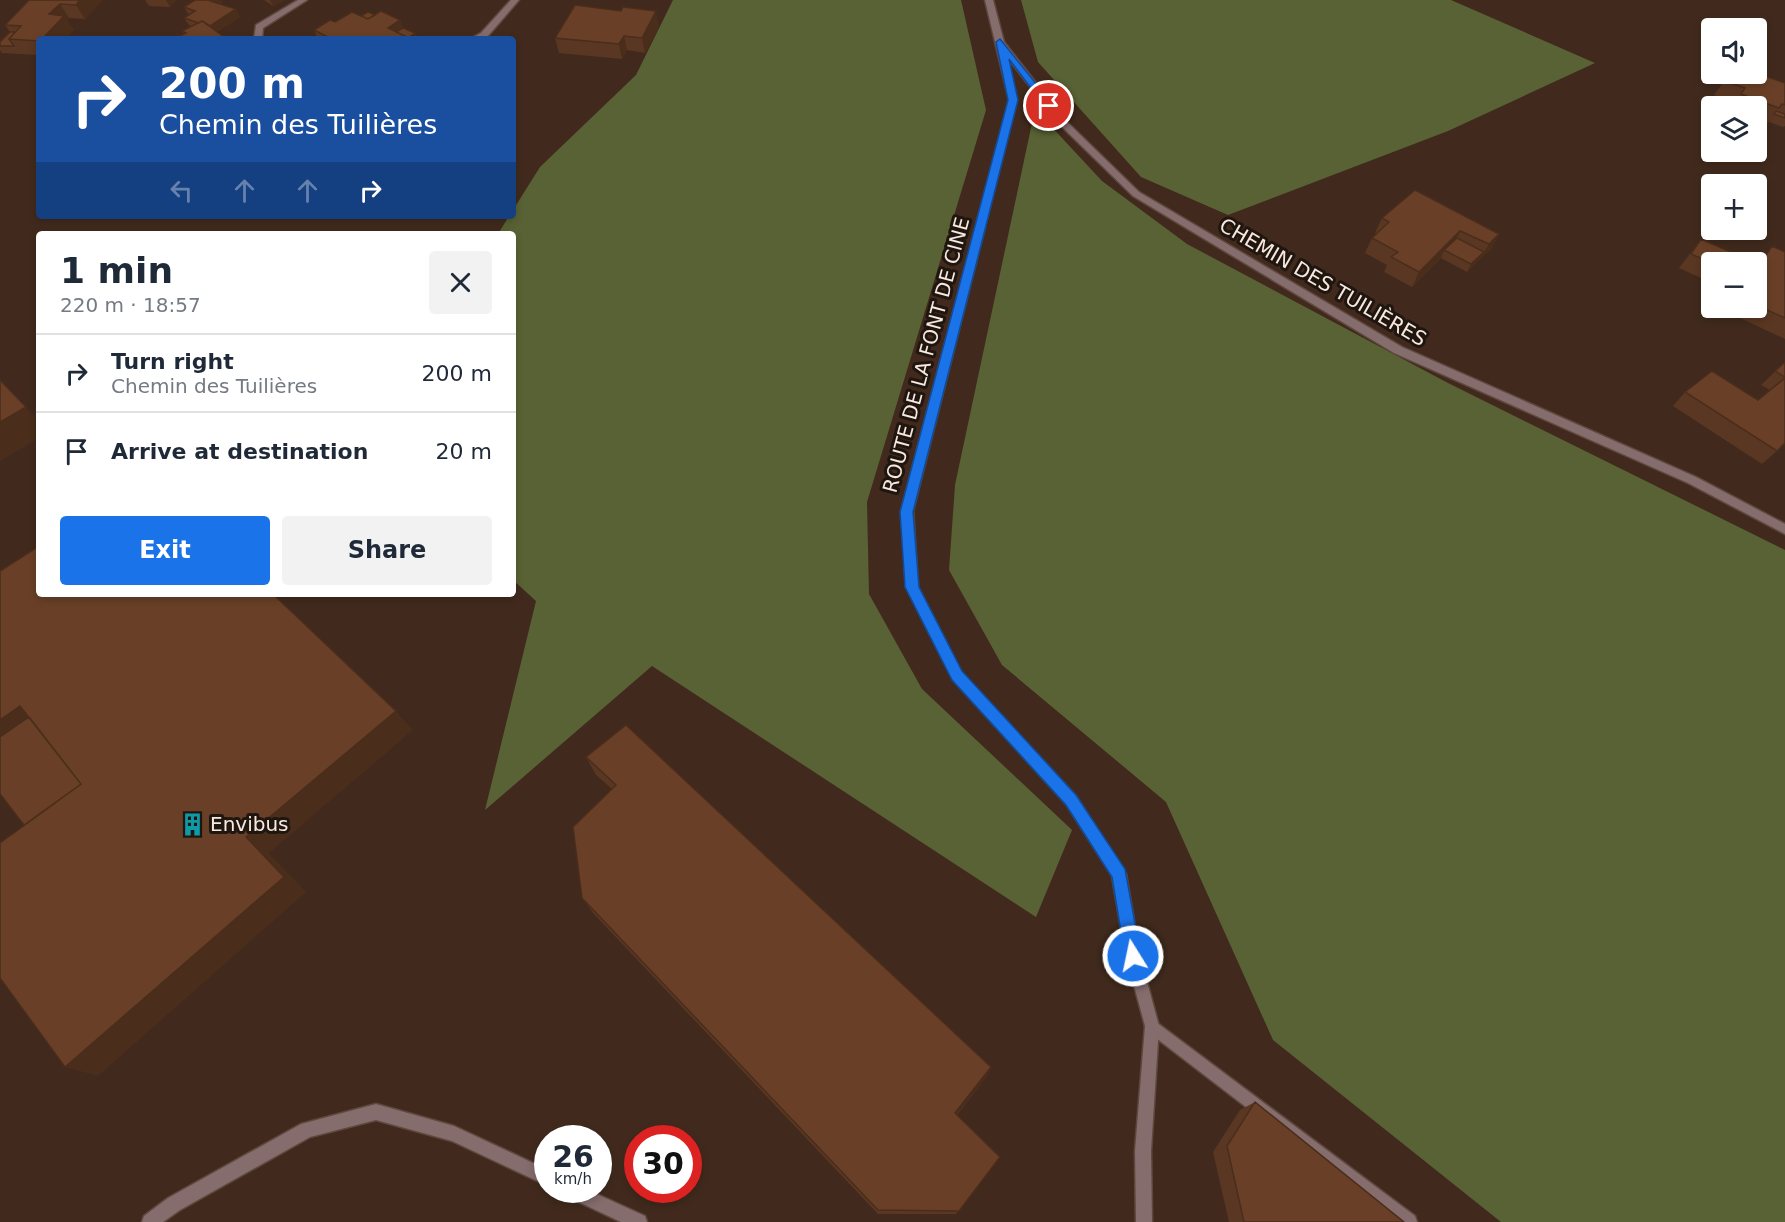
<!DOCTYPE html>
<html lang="en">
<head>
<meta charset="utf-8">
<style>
	body { margin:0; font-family:"DejaVu Sans",sans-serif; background:#f2f2f3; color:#1f2937; height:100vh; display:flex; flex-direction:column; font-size:22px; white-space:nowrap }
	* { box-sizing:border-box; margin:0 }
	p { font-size:20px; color:#747a83 }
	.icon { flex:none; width:33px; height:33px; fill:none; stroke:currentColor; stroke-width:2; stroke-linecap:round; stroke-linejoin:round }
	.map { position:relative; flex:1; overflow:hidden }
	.sheet { position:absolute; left:36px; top:231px; width:480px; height:366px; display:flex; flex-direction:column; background:#fff; border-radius:6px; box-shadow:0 3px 9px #0003 }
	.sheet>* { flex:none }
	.hud { position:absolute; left:36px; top:36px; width:480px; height:183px; border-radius:6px; box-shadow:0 3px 9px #0003; background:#1a4fa0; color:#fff; overflow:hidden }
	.buttons { position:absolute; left:1701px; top:18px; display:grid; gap:12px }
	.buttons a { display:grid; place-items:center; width:66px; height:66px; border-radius:6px; background:#fff; box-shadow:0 3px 9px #0003; font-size:30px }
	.speed { position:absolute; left:534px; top:1125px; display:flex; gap:12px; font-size:30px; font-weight:700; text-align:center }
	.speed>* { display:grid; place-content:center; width:78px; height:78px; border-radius:50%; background:#fff; box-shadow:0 3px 9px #0003; line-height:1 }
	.speed small { font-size:15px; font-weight:400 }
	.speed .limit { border:9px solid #d22; background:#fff; color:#111 }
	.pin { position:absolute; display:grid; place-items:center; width:51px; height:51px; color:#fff; margin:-26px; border:3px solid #fff; border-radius:50%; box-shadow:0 2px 6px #0007 }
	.me { position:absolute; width:66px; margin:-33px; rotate:350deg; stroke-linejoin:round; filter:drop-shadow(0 0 4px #0008) }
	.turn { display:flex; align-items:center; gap:21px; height:126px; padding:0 24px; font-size:27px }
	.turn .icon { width:78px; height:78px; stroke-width:2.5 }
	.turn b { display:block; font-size:42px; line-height:51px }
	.lanes { display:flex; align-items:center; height:57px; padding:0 24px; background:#0003; justify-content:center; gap:30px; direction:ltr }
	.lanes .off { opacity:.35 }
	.round { display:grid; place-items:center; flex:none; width:63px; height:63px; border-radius:6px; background:#f2f2f3 }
	.head { display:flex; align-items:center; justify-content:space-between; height:102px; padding:0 24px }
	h1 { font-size:36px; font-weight:700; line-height:45px }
	.button { display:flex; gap:12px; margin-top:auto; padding:12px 24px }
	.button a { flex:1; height:69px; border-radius:6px; background:#1a73e8; color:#fff; font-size:24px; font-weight:700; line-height:69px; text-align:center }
	.button a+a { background:#f2f2f3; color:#1f2937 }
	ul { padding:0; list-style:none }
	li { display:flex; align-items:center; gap:18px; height:78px; padding:0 24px; border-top:2px solid #e0e1e3 }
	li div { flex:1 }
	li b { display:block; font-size:22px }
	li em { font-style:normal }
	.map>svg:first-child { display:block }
</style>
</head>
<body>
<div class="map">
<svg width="1785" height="1222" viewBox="0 0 1785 1222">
	<rect width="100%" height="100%" fill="#412a1d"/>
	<path fill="#596234" d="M673,0H961L986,110L867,502L869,594L922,689L1072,830L1036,917L652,666L485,810L536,601L513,580V234H498L509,216H513V210L540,167L636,75Z
		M1021,0H1451L1595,63L1448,131L1228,215L1141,177L1038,62Z
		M1035,109L1102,181L1187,244L1448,383L1785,550V1222H1501L1273,1040L1166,802L1002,665L949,570L955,485Z"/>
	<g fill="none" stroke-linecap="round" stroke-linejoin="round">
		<defs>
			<path id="lane" d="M298,0H307L263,28L262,39H254L256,25Z
				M1152,1019L1415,1216L1417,1222H1396L1147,1031L1145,1026L1147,1021Z"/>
			<path id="street" d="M511,0H519L487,37L481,39H470L481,33Z
				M985,0H993L1004,42L1065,120L1139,192L1402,347L1696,477L1785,524V534L1688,483L1394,353L1133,196L1059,124L1007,57L1017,100L913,511L918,587L961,672L1076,796L1126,874L1140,956L1159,1026L1151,1151L1152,1222H1136L1135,1151L1145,1026L1126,956L1112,876L1066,804L953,680L906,587L901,511L1009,100Z
				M376,1104L454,1126L548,1170V1186L452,1141L376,1120L310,1137L180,1210L163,1222H142L144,1216L168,1198L301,1124Z
				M564,1190H588L645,1216L647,1222H621L566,1196Z"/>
		</defs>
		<use href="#lane" stroke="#5e483c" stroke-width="3"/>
		<use href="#street" stroke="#5e483c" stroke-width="3"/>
		<use href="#lane" fill="#856c6d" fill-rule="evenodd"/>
		<use href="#street" fill="#856c6d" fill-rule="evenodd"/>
	</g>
	<path fill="#5a3722" d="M29,0H103L85,19L69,18L67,20L74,30L39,39V55L2,53L0,50V42L10,32L5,25Z
		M145,0H176L170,7L149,6Z
		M195,0H221L222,3L221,4L240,17L217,32L182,35L184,34L182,31L191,26L189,25L184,18L189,15L184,7Z
		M264,0H284L273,6Z
		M375,15L400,20L403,28L415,33L417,39H314L317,37L314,30L335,22L361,16Z
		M659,26L645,53L627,50L622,59L559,53L555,38Z
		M1729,74L1785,83V126L1783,127L1769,122L1770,119L1768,123L1756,118V106H1731L1734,103L1714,95Z
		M1382,218L1499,234L1491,249L1467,272L1441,258L1412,287L1384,272L1387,265L1365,253L1372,238L1377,234L1375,233Z
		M1701,239L1712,262V283L1679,268Z
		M1772,246L1785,252V339L1738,317L1744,308H1756V264H1758Z
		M1785,362V444L1762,464L1673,406L1685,392L1758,400L1770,390L1761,385Z
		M586,757L987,1076L957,1115L1000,1157L956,1214H878L593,913L582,898L612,789L596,775Z
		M1255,1102L1404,1222H1229L1213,1152L1240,1110Z"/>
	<path fill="#4a2d1b" d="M80,0H103L85,19L76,5Z
		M166,0H176L170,7Z
		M211,0H221L222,3L214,8Z
		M270,0H284L273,6Z
		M60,4L69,18L67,20L74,30L66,39H42L49,14Z
		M236,9L240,17L214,34L210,26Z
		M656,11L659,26L645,53L642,38Z
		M400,20L406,35L388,28Z
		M415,33L417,39H403Z
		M624,36L627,50L622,59L619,44Z
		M1460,231L1453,246L1444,250L1441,258L1412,287L1419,272Z
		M1499,234L1491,249L1467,272L1471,264L1484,252L1489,244Z
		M0,380L39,421V438L0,461Z
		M20,706L49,725L0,760V720Z
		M396,711L413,730L269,853L306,892L98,1076L65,1067L246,837Z
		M991,1067L987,1076L952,1120L955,1113Z"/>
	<path fill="#694027" stroke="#4a2d1b" stroke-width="1.5" d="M29,0H80L76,5L60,4L49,14L64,16L42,39H39V41L9,39L21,26L5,25Z
		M195,0H211L210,1L236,9L210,26L202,21L199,23L184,18L195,11L184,7Z
		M575,5L621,11L623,7L656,11L642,38L624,36L619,44L555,38Z
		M381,11L400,20L388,28L407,37L403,39H329L330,38L314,30L330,20L335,22L352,12L368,19Z
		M368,12L375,15L368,19L361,16Z
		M202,21L227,39H173L186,33L182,31Z
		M403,28L415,33L408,38L407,37L396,32Z
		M10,32H15L9,39L14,46H0V42Z
		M181,34L182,35L173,39H168Z
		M1756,73L1785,83V105L1782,104L1779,108L1741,94L1745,88L1725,81L1729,74Z
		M1776,111L1785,114V118L1774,114Z
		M1415,190L1499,234L1489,244L1460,231L1419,272L1391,257L1398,252L1372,238L1389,222L1382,218Z
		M1457,238L1484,252L1471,264L1444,250Z
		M1701,239L1754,262L1712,263L1691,254Z
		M1772,246L1785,252V318L1756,305V293L1761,285L1756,283V264L1760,265Z
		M1785,362V377L1775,371Z
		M1712,371L1758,400L1785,378V443L1777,451L1685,392Z
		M0,380L26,407L0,422Z
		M39,546V594H273L396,711L246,837L284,877L65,1067L0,978V843L81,784L20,706L0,720V571Z
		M29,717L81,784L24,825L0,794V737Z
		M626,725L991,1067L955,1113L1000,1157L959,1211L878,1210L582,898L573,827L616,785L586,757Z
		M1255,1102L1404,1222H1244L1227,1146Z"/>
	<path fill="#1a73e8" stroke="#114b97" stroke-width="1.5" d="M1000,39L1054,106L1046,108L1009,59L1018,100L913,512L919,587L962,671L1076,795L1125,869L1141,956L1139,962L1133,964L1127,962L1125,956L1112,877L1066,805L952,680L905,587L900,512L1008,100L996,42Z"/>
	<defs>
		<symbol id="building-bare" viewBox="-9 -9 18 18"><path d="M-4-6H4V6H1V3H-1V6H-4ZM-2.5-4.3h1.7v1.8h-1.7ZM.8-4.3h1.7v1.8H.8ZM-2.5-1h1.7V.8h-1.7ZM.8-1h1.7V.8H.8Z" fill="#0f9aa8" stroke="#201610" stroke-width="2.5" paint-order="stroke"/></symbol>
	</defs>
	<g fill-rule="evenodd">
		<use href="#building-bare" x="176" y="808" width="33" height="33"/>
	</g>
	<g text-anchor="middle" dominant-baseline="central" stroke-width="6" stroke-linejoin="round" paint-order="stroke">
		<g font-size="20" fill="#f8e8e0" stroke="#201610">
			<text transform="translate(1323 282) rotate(30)">CHEMIN DES TUILIÈRES</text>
			<text transform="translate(926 355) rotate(-75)">ROUTE DE LA FONT DE CINE</text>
		</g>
		<g font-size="20" fill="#f8e8e0" stroke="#201610" text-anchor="start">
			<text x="210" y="824">Envibus</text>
		</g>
	</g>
</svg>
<div class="buttons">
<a><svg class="icon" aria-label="sound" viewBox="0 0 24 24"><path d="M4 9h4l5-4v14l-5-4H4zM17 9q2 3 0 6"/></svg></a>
<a><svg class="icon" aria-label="layers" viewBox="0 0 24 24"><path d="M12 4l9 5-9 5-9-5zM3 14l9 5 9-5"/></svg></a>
<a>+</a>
<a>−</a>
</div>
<div class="speed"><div>26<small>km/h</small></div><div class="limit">30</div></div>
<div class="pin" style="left:1049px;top:106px;background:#d93025"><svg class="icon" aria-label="arrive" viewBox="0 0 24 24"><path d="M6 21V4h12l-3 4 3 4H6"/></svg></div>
<svg class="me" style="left:1133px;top:956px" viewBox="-20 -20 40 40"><circle r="17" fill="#1a73e8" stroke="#fff" stroke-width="3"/><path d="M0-11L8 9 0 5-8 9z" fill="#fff"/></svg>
<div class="hud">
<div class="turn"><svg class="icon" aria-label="right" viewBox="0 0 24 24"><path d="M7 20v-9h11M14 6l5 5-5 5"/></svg><div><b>200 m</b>Chemin des Tuilières</div></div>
<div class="lanes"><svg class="icon off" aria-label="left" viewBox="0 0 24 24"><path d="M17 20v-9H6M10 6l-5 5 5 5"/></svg><svg class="icon off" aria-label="ahead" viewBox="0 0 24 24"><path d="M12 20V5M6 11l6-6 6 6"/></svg><svg class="icon off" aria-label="ahead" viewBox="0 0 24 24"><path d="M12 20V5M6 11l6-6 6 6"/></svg><svg class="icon" aria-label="right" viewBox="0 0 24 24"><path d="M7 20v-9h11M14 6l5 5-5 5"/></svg></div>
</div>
<section class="sheet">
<div class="head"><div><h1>1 min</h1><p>220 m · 18:57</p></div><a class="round"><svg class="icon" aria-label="close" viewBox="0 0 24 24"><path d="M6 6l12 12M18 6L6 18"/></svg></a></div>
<ul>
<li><svg class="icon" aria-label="right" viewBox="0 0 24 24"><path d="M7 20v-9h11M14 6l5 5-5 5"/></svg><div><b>Turn right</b><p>Chemin des Tuilières</p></div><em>200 m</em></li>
<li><svg class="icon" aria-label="arrive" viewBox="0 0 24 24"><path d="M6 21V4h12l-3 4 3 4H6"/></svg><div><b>Arrive at destination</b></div><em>20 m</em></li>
</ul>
<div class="button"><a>Exit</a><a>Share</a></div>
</section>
</div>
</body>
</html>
